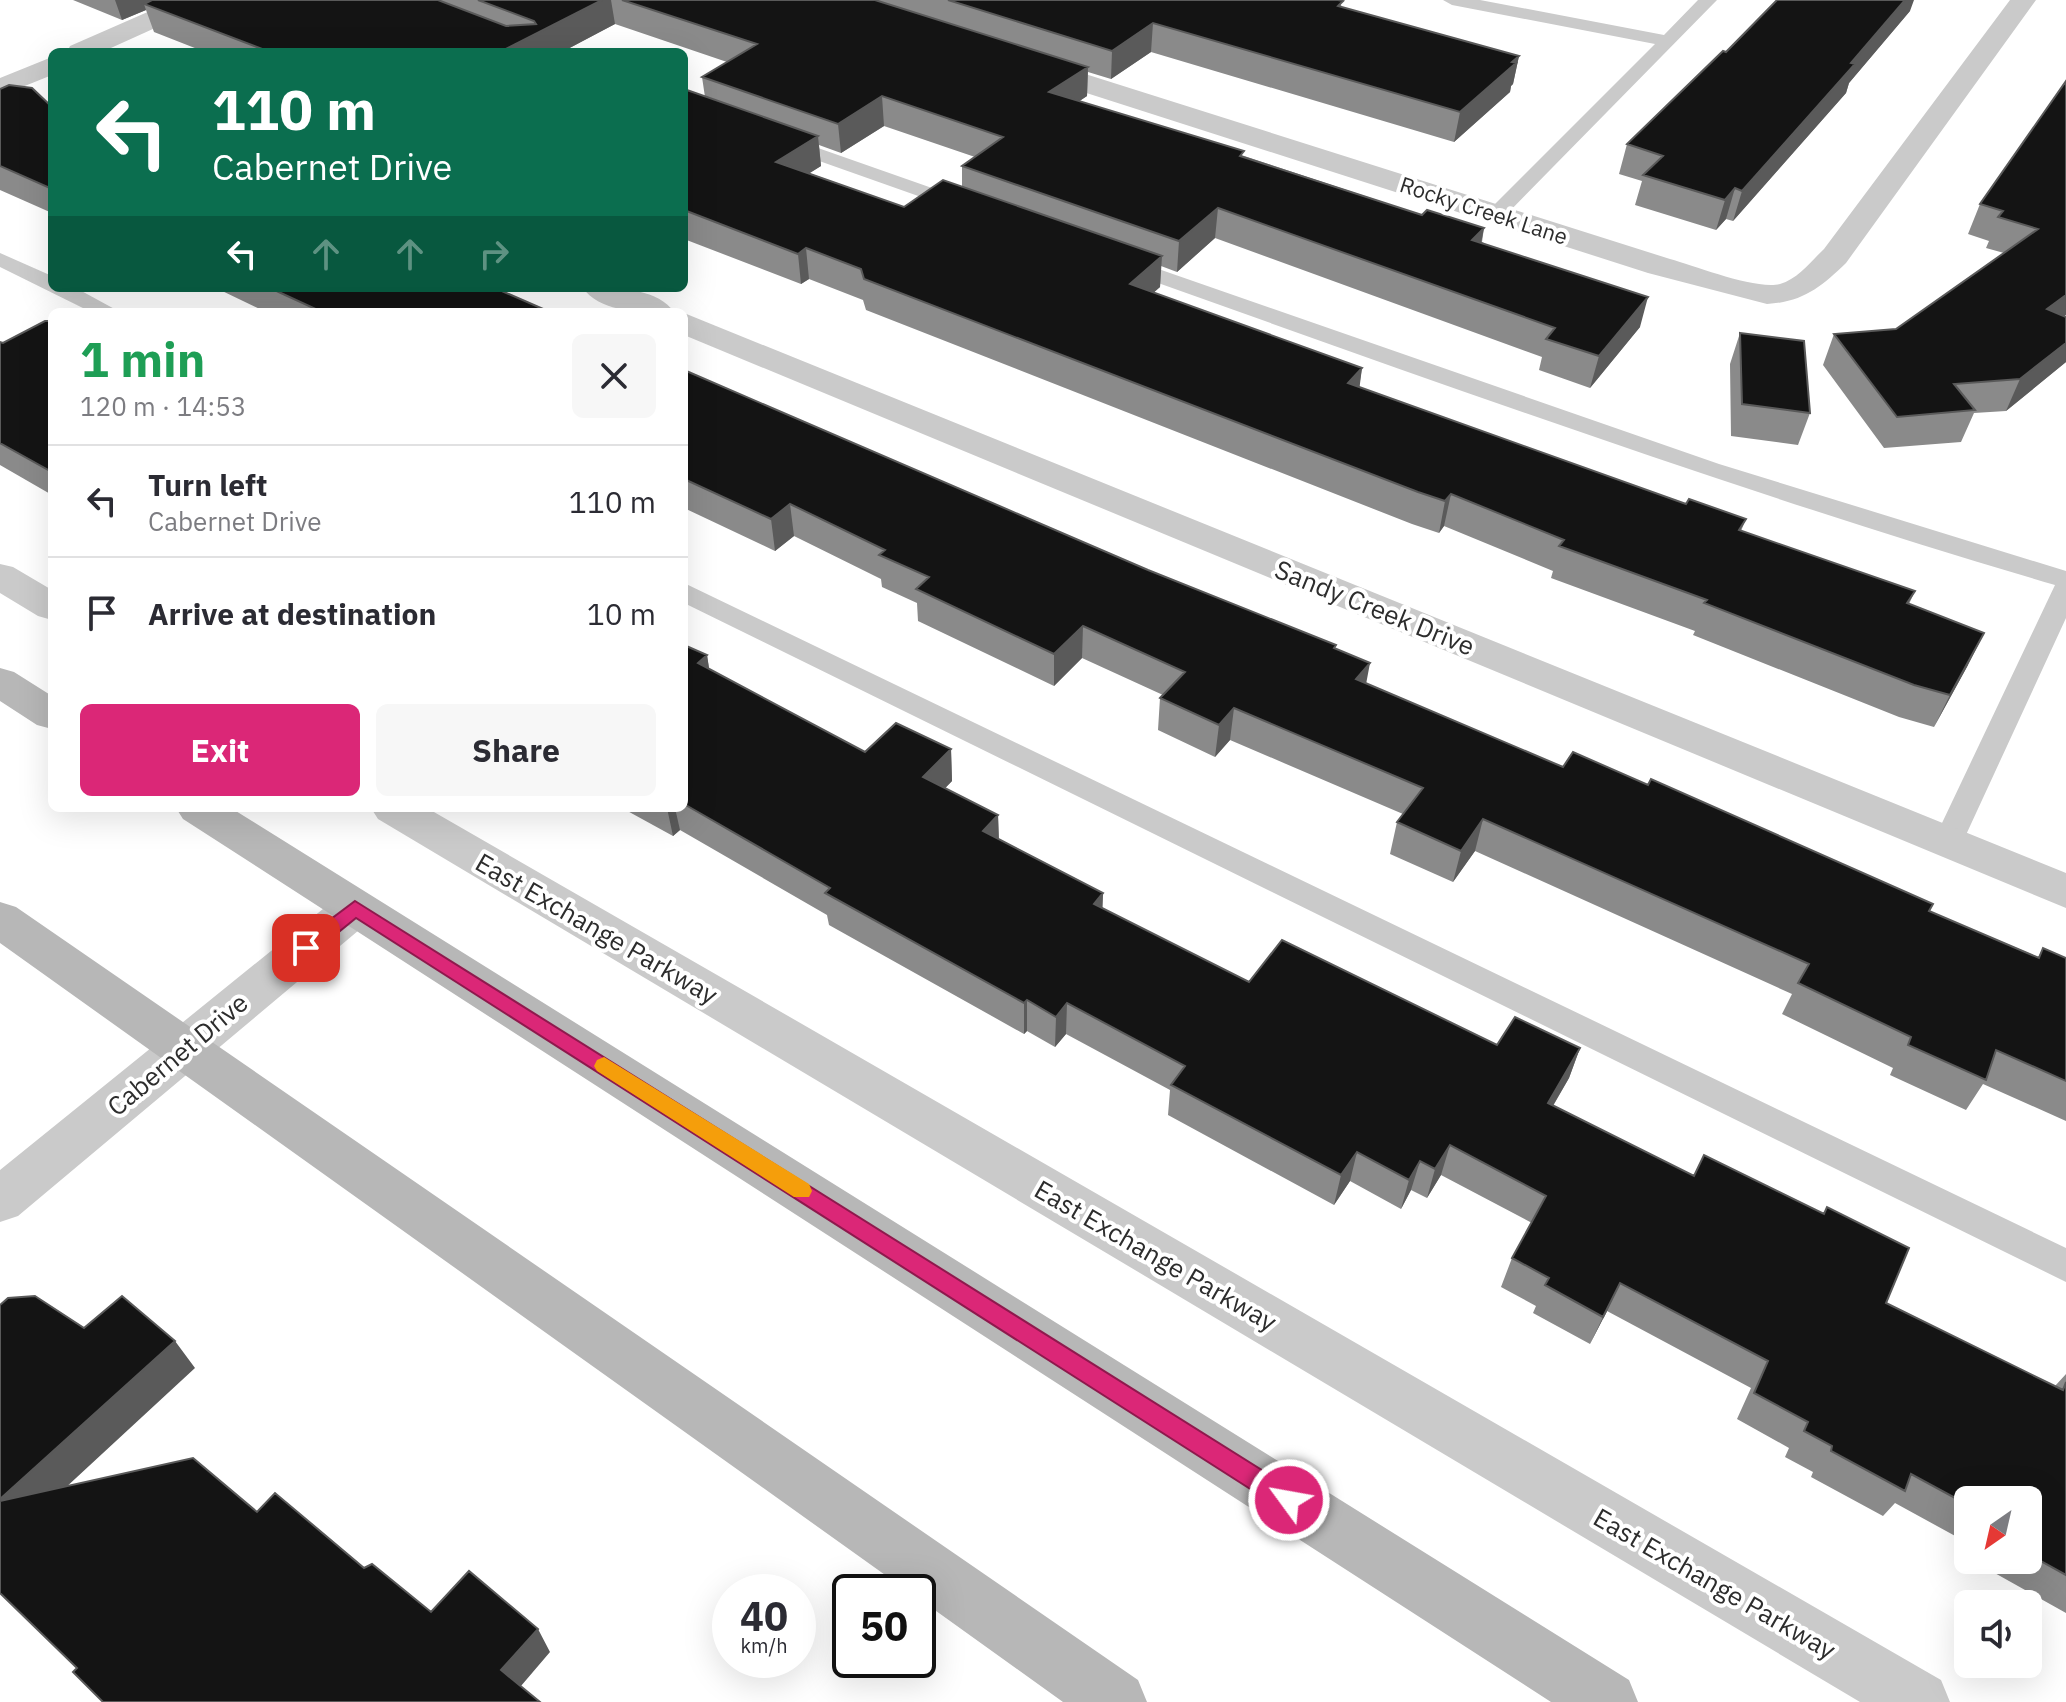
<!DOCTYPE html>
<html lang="en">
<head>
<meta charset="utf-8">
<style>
	body { margin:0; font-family:"IBM Plex Sans",sans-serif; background:#f7f7f7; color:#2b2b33; height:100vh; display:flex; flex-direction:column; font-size:30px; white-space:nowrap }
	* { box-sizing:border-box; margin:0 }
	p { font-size:26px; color:#7c7c81 }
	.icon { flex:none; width:44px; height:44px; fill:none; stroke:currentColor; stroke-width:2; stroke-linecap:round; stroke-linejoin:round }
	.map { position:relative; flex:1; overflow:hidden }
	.side { position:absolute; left:48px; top:308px; width:640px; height:504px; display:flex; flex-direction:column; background:#fff; border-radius:12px; box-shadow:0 8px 32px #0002 }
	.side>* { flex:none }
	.top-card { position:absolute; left:48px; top:48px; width:640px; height:244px; border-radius:12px; box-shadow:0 8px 32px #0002; background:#0b6e4f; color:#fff; overflow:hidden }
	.needle { width:52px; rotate:214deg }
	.buttons { position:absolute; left:1954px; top:1486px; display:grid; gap:16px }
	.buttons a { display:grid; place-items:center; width:88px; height:88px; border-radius:12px; background:#fff; box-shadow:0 8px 32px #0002; font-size:40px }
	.speed { position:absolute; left:712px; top:1574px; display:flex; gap:16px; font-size:40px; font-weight:700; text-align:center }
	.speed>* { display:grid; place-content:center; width:104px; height:104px; border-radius:50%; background:#fff; box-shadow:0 8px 32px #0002; line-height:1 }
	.speed small { font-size:20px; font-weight:400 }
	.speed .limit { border:4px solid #111; border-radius:12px; background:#fff; color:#111 }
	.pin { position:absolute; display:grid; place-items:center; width:68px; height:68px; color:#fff; margin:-34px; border-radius:16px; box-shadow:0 4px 12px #0006 }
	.me { position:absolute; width:88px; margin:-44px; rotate:302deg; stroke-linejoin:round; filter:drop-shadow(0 0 6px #0008) }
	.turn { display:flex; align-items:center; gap:28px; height:168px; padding:0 32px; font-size:36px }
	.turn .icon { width:104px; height:104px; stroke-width:2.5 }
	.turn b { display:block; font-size:56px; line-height:68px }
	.lanes { display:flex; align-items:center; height:76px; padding:0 32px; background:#0003; justify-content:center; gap:40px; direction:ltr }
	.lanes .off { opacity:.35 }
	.round { display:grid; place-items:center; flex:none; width:84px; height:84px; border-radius:12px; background:#f7f7f7 }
	.head { display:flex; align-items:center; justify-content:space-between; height:136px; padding:0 32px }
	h1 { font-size:48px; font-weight:800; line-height:60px; color:#1e9e55 }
	.primary-button { display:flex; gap:16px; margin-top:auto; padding:16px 32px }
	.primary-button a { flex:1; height:92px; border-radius:12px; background:#db2777; color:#fff; font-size:32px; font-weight:800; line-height:92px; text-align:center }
	.primary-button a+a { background:#f7f7f7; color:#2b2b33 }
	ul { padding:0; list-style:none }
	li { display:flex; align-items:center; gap:24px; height:112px; padding:0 32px; border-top:2px solid #e1e1e2 }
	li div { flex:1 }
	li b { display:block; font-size:30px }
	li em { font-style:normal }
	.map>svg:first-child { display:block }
</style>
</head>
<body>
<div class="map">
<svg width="2066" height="1702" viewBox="0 0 2066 1702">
	<rect width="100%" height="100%" fill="#fff"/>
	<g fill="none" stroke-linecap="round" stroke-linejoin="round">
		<path fill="#cacaca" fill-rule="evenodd" d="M1443,0H1480L1664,35L1698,0H1717L1503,218L1496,220L1486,214L1489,210L1655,44L1452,5Z
			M781,135L969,201L972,205L962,211L955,209L774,145L771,141Z
			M0,253L52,276V288H76L120,312H91L0,267Z
			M1124,257L1719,464L2066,571V618L1959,850L1948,853L1937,850L1933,842L2055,585C1738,492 1428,379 1116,268L1113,263Z
			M684,583L2066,1248V1282L684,603Z"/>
		<path fill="#cacaca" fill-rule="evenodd" d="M175,0H210L206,5L102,52H67L70,46Z
			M2010,0H2036L1846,263C1821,287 1803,302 1767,304L1648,273L1021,72L1017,66L1021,60H1041L1670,259C1696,266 1755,290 1780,284C1798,279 1811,261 1824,249Z
			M52,57V75L0,96V78Z
			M583,288C611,288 656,286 674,312C646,312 601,314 583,288Z
			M684,313L2066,873V908L684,335Z
			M0,564L13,567L52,590V620L38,616L0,593Z
			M371,808H427L1941,1680L1950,1702H1860L378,819Z
			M355,891L371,896L378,908L371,920L18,1216L0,1222V1170L339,896Z"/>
		<path fill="#b7b7b7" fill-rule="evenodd" d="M0,668L14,672L52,696V729L37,725L0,701Z
			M176,808H231L1629,1680L1638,1702H1551L183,819Z
			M0,902L16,907L1138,1680L1147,1702H1063L918,1598V1592H909L0,943Z"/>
	</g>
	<path fill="#8a8a8a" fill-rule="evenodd" d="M73,0H1338L1342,7L1519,56L1513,84L1511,86L1510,92L1454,142L1151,52L1111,79L1088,72L1087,96L1079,101L1422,215L1484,228L1482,242L1640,327L1590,388L1539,370L1542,357L1215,238L1177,272L1161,266L1160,287L1153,293L1362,368L1359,387L1686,504L1746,519L1741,531L1915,591L1909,604L1968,665L1934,727L1899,717L1693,635L1695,631L1551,578L1553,571L1444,526L1439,533L1412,524L866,310L863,300L809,279L801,284L684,239V89L705,97L702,77L727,62L615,24L562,52H205L154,32L146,10L122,20ZM884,126L975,157L962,166V187L904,207L809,173L821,166L819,145L841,153Z
		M1910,11L1849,83L1846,93L1733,221L1726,219L1716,230L1635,205L1642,181L1619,174L1627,144L1726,52Z
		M2066,81L2065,316L2066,317V362L2006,411L1974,413L1961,442L1884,448L1823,365L1834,334L1896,329L2004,253L1986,248L1989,241L1968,234L1980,204Z
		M0,89L52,107V213L0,190Z
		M216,288H495L550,312H266Z
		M52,321V495L0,465V342L3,343Z
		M1740,333L1810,413L1798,445L1731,436L1730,364Z
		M684,370L1148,570L1336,649L1366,683L1563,767L1929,911L2038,957L2043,948L2066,958V1121L1983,1084L1966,1110L1890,1075L1893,1068L1782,1014L1792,994L1475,851L1453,882L1390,854L1397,822L1403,814L1230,740L1215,757L1158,730L1160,698L1163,695L1082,658L1054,686L918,621L917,603L882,587L881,579L794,536L775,551L684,508Z
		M684,645L707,655L709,669L865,752L951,749L952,781L945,788L998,815L999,839L1103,893L1102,908L1249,982L1497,1045L1580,1048L1569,1078L1553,1106L1694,1176L1823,1214L1827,1207L1886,1303L2055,1386L2066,1374V1613L1984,1567L1986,1560H2028V1500H1968V1543L1895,1503L1883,1516L1811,1477L1813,1472L1785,1457L1789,1448L1737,1419L1751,1388L1607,1311L1590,1344L1533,1313L1536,1306L1501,1287L1512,1258L1532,1223L1441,1175L1427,1198L1411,1190L1401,1209L1350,1181L1334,1205L1168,1115L1170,1090L1066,1034L1055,1047L1027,1031L1024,1034L829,925L827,915L680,830L673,836L622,808H684Z"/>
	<path fill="#5a5a5a" d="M115,0H168L144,4L146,10L122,20Z
		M602,0H611L615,24L562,52H500Z
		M1905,0H1914L1910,11L1849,83L1846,93L1733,221L1742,191Z
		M1153,23L1151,52L1111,79L1112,51Z
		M1519,56L1513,84L1511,86L1510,92L1454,142L1460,112Z
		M1088,67L1087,96L1049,122V92Z
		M882,96L884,126L841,153L838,124Z
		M818,136L821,166L780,192L776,162Z
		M1735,188L1726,219L1716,230L1725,200Z
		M1218,208L1215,238L1177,272L1179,241Z
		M1484,228L1478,259L1472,240Z
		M806,248L809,279L801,284L798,254Z
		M1162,256L1160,287L1128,315L1130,284Z
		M2066,295V315L2033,340L2047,309Z
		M1648,297L1640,327L1590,388L1599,356Z
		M2066,343V362L2006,411L2020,379Z
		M1362,368L1358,399L1348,383Z
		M1451,494L1444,526L1439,533L1445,501Z
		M790,504L794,536L775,551L771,519Z
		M1083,626L1082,658L1054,686V654Z
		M1984,633L1968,665L1934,727L1950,695Z
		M707,655L712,687L698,663Z
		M1370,663L1364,695L1356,679Z
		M1234,708L1230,740L1215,757L1219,725Z
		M951,749L952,781L925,809L923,777Z
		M667,808H675L680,830L673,836Z
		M998,815L999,846L983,831Z
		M1483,819L1475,851L1453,882L1461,851Z
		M1103,893L1102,924L1094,904Z
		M1027,1000V1031L1024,1034V1003Z
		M1067,1003L1066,1034L1055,1047L1056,1017Z
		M1580,1048L1569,1078L1537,1133L1548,1103Z
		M1450,1145L1441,1175L1427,1198L1435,1169Z
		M1357,1152L1350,1181L1334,1205L1341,1175Z
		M1420,1161L1411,1190L1401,1209L1409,1180Z
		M1620,1283L1607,1311L1590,1344L1603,1317Z
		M175,1341L195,1368L23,1527L0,1504V1499Z
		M538,1629L550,1652L515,1693L501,1670Z"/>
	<path fill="#141414" stroke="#5a5a5a" stroke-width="2" d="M152,0H438L506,26L536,24L534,21L478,0H602L500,52H270L144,4Z
		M622,0H875L1088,67L1049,92L1244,151L1240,156L1422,215L1427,210L1484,228L1472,240L1648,297L1599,356L1546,339L1555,328L1218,208L1179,241L962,166L1003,137L882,96L838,124L702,77L757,44Z
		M948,0H1338L1343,1L1338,6L1519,56L1512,62L1516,63L1460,112L1153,23L1112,51Z
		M1777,0H1905L1851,63L1855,64L1742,191L1735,188L1725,200L1643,175L1663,156L1627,144L1723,51L1726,52Z
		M2066,81V295L2047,309L2066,317V343L2020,379L1954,384L1975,410L1897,417L1834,334L1896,329L2038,229L1998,217L2003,211L1980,204Z
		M9,85L32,88L52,107V189L0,166V89Z
		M684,89L818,136L776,162L904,207L943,180L1162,256L1130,284L1362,368L1348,383L1686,504L1689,499L1746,519L1739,530L1915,591L1907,603L1984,633L1950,695L1914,685L1704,603L1707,600L1559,546L1564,540L1451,494L1445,501L1418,492L864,279L861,269L806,248L798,254L684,210Z
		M270,288H495L550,312H322Z
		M45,321H52V472L0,443V342L3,343Z
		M1740,333L1804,341L1810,413L1742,404Z
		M684,370L1148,570L1336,645L1334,648L1370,663L1356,679L1563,767L1573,752L1648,785L1651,779L1933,904L1929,911L2039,958L2043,948L2066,958V1081L1996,1050L1986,1080L1908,1045L1911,1037L1798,983L1809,964L1483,819L1461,851L1397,822L1423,788L1234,708L1219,725L1160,698L1185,672L1083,626L1054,654L916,589L929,577L879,555L885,550L790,504L771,519L684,479Z
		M684,645L707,655L698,663L865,752L896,723L951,749L923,777L998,815L983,831L1103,893L1094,904L1249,982L1282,940L1497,1045L1515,1017L1580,1048L1548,1103L1694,1176L1704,1155L1824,1214L1827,1207L1909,1248L1886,1303L2063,1390L2066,1382V1575L2028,1554V1500H1968V1505L1911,1474L1905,1491L1831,1451L1832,1446L1804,1431L1808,1422L1754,1393L1768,1361L1620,1283L1603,1317L1545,1285L1549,1278L1512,1258L1546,1196L1450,1145L1435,1169L1420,1161L1409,1180L1357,1152L1341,1175L1171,1085L1185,1066L1067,1003L1056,1017L1027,1000L1024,1003L825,893L830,888L684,804Z
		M35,1296L84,1328L122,1296L175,1341L0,1499V1305L8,1298Z
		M193,1458L257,1512L275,1493L364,1568L372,1564L431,1612L469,1571L538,1629L501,1670L540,1702H103L73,1672L77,1668L0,1593V1501Z"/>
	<path fill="#db2777" stroke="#8e194d" stroke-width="2" d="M355,901L1297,1492L1301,1500L1297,1508L1289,1512L1280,1508L356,918L313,953H299V943Z"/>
	<path fill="#f59e0b" d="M604,1057L809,1184L812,1191L809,1197H794L597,1071L594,1066L597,1060Z"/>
	<g text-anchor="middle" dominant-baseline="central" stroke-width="8" stroke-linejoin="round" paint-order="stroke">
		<g font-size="22" fill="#2d2d2d" stroke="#fff">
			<text transform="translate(1484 210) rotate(18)">Rocky Creek Lane</text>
		</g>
		<g font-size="26" fill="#2d2d2d" stroke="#fff">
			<text transform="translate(1375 607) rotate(22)">Sandy Creek Drive</text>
			<text transform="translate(597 928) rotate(30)">East Exchange Parkway</text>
			<text transform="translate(177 1054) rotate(-40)">Cabernet Drive</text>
			<text transform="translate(1156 1255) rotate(30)">East Exchange Parkway</text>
			<text transform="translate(1715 1583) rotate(30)">East Exchange Parkway</text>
		</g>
	</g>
</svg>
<div class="buttons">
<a><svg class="needle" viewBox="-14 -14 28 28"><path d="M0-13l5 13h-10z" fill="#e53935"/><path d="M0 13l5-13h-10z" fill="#7c7c81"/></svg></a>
<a><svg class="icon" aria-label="sound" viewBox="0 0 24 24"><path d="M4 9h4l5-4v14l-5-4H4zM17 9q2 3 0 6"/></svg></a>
</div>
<div class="speed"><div>40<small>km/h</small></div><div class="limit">50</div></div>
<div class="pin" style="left:306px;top:948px;background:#d93025"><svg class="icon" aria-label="arrive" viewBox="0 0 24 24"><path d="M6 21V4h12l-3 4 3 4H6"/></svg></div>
<svg class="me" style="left:1289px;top:1500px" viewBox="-20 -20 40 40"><circle r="17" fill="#db2777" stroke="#fff" stroke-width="3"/><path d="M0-11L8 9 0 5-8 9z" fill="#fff"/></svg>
<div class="top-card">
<div class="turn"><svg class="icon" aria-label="left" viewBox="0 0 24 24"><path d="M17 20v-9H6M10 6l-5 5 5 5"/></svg><div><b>110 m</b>Cabernet Drive</div></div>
<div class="lanes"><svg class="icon" aria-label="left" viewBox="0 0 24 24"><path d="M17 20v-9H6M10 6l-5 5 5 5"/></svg><svg class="icon off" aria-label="ahead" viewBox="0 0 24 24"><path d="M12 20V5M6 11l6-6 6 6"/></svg><svg class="icon off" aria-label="ahead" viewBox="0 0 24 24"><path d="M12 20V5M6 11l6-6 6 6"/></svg><svg class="icon off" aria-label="right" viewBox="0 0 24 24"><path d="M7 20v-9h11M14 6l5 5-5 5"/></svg></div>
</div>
<section class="side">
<div class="head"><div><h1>1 min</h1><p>120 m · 14:53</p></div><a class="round"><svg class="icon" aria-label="close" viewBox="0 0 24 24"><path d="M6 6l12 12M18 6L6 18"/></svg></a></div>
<ul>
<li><svg class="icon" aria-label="left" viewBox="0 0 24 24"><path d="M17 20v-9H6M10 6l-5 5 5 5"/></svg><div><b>Turn left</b><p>Cabernet Drive</p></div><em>110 m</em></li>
<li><svg class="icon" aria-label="arrive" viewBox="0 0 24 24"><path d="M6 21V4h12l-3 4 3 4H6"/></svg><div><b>Arrive at destination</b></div><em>10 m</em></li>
</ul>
<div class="primary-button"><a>Exit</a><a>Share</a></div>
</section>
</div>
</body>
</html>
